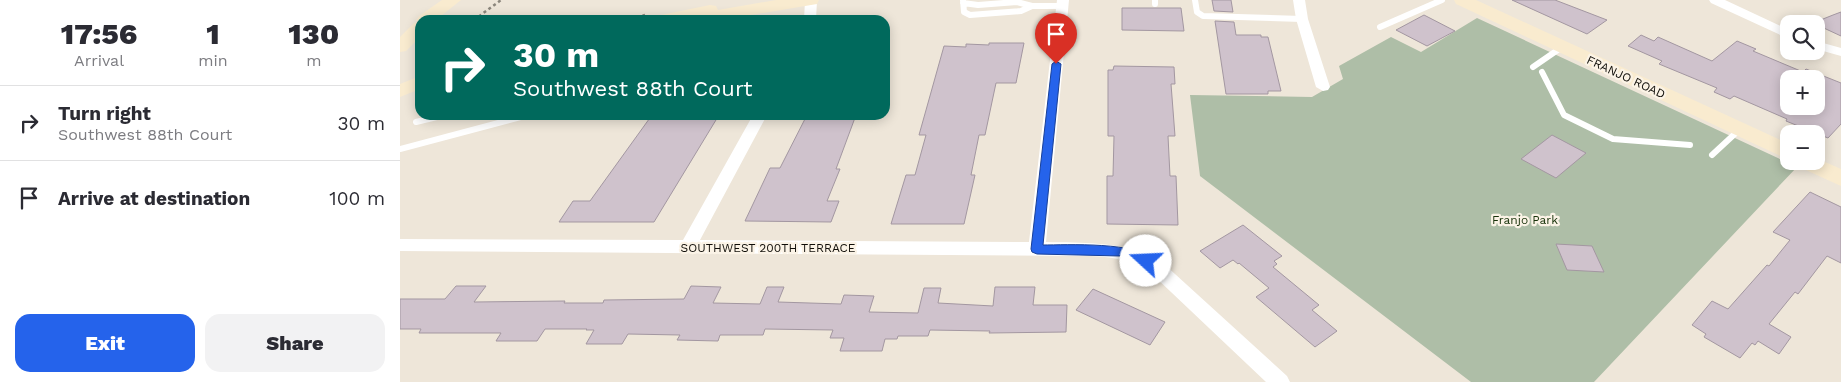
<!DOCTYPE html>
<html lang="en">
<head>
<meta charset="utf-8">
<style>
	body { margin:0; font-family:"Work Sans",sans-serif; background:#f2f2f3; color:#2b2b33; height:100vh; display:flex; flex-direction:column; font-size:19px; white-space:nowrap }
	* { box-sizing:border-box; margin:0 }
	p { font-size:16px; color:#7c7c81 }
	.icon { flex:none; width:28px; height:28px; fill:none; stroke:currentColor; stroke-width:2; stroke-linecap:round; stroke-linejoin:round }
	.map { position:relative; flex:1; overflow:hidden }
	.panel { display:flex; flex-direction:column; background:#fff; width:400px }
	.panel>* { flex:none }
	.banner { position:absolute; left:15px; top:15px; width:475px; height:105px; border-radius:15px; box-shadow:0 2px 12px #0003; background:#00695c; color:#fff; overflow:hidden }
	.fabs { position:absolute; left:1380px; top:15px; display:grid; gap:10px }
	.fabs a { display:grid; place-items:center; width:45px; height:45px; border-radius:10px; background:#fff; box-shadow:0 2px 12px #0003; font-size:25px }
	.pin { position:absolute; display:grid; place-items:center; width:42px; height:42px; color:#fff; margin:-51px -21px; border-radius:50% 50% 50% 0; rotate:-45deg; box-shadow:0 0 5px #0007 }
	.pin .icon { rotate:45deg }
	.me { position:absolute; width:55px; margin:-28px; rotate:290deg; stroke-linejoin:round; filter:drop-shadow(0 0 4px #0008) }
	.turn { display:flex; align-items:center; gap:18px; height:105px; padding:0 15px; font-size:22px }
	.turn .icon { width:65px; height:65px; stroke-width:2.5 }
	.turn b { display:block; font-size:35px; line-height:42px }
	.eta { display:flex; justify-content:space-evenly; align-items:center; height:85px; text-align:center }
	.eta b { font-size:30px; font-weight:800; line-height:35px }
	.button { display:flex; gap:10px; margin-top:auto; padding:10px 15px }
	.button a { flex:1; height:58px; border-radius:15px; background:#2563eb; color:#fff; font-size:20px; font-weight:800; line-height:58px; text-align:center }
	.button a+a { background:#f2f2f3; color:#2b2b33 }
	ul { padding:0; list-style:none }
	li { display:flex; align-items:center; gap:15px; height:75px; padding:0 15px; border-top:1px solid #e1e1e2 }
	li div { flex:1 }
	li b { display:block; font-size:19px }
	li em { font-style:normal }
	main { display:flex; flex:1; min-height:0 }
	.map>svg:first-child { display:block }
</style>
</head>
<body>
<main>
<section class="panel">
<div class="eta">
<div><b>17:56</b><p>Arrival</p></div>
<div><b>1</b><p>min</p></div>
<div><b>130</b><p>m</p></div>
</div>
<ul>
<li><svg class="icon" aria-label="right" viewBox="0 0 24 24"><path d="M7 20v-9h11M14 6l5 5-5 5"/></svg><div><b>Turn right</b><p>Southwest 88th Court</p></div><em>30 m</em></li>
<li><svg class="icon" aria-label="arrive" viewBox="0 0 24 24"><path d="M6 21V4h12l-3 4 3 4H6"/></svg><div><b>Arrive at destination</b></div><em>100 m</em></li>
</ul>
<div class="button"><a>Exit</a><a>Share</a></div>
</section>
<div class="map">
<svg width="1441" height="382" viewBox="0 0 1441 382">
	<rect width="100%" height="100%" fill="#eee6d9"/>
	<path fill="#aebea7" d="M1077,18L1397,167L1194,382H1071L800,176L790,95L912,97L943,79L939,66L991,37L1021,52Z"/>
	<path fill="#cfc2cc" stroke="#a397a1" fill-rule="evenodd" d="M812,0H831L833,12L814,11Z
		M1112,0H1155L1207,20L1187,34Z
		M722,8H781L784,31L722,30Z
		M1441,12V36L1413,23L1433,15Z
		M1024,15L1055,31L1027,46L996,30Z
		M815,21L834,22L836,35H861V37H868L881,91H868V94H826Z
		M1241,35L1254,41L1258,37L1312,61L1337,41L1356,49L1353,51L1403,72L1406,69L1441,83V124L1428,138L1386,121L1387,119L1334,96L1330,99L1314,92L1317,88L1259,64L1262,61L1228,46ZM1389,79H1416V106H1389Z
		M589,43H624L616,83H596L585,135H579L571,175H575L564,224H491L506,175H515L526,135H519L544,46L566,47V44L589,45Z
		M714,66L774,67L775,84H771L775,136H768L770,176H776L778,225L707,224V176H713L714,136H708V70H713Z
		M252,115H319L254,222H159L173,201H190Z
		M407,115H456L436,169H440L427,201H439L431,222L345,221L370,168H380Z
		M1152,135L1186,153L1156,178L1121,159Z
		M1410,192L1441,207V263L1427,256L1398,294L1395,292L1369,324L1391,337L1379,354L1358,341L1355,345L1352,343L1340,358L1304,337L1306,334L1292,325L1312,301L1328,309L1367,265L1369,266L1390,240L1373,232Z
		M843,225L882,256L874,261L877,264L873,267L919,305L912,310L937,331L915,347L856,297L869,288L839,263L838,264L833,260L820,268L800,251Z
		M1156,244L1192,246L1204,272L1167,270Z
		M56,286H86L74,302L165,301L164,303H203L204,300L284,299L291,286L321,287L313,303L360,304L367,287H384L378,302L441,304L444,295L474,296L469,312L518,313L524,288H541L538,303L593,306L595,287H635L633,305H667L666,332L589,333L590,331L530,330L528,336H498L497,339H485L482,351H440L444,338H430L433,330L365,329L363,335H320L318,341L277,340L280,335L228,334L222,344H186L194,330H186L187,329H145L137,341H96L101,333H19L21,329H0V299H45Z
		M693,289L765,322L750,345L676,310Z"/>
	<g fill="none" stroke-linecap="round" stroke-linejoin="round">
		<path stroke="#8b867c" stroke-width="2.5" stroke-dasharray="3 3" stroke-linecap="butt" d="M74,20L101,0
			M225,20L245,15"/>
		<path stroke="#fff" stroke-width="6" d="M563,0L564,12L570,15L621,11L632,6
			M755,0V4
			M795,0L797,12L803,16L902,19
			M563,3L578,5L617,2L632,6H662
			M980,27L1042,0
			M1133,67L1162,47
			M1142,72L1164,115L1213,139L1290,145
			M16,122L45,115
			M0,149L128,115
			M1312,155L1339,130"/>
		<path fill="#fff" fill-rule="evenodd" d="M405,0H417L416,20H404Z
			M657,0H669L646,242C688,243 728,241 764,264L887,376L890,382H866L752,274C727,258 709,256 681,256L0,251V239L283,240L353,115H367L300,240L629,242Z
			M893,0H905L908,19L930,87L928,90L923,91L916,87L896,19Z
			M1309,0H1325L1389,30V39L1311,3Z
			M1416,41L1441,48V56L1416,49Z"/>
		<path fill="#f9ebcf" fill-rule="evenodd" d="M42,0H61L36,20H20V37L6,51L0,52V37L14,23L18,22L16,20L19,16Z
			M376,0H419L417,4L321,20H253L256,16L310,5L316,6L318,10Z
			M1054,0H1076L1389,144V160L1056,4Z
			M20,76V89L0,97V84Z
			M1416,158L1441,169V186L1397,166L1394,161H1416Z"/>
	</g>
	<path fill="#2563eb" stroke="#184099" d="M656,61L661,64L643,245C665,245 741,241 753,261L751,264L746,266L732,259L720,256L637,254L632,252L631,249L652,64Z"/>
	<g text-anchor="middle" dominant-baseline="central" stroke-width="4.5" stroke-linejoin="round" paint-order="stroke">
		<g font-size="12" fill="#100e09" stroke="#fbf3e6">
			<text transform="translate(1226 77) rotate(25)">FRANJO ROAD</text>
			<text x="368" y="248">SOUTHWEST 200TH TERRACE</text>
		</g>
		<g font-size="12" fill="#173209" stroke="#fbf3e6">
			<text x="1125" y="220">Franjo Park</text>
		</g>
	</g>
</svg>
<div class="fabs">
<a><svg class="icon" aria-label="search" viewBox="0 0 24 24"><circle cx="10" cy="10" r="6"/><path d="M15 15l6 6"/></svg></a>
<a>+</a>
<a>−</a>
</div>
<div class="pin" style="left:656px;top:64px;background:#d93025"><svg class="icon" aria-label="arrive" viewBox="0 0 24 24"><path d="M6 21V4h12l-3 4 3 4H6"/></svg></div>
<svg class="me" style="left:746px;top:261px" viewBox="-20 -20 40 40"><circle r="19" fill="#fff"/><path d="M0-13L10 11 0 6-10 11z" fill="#2563eb"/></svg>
<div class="banner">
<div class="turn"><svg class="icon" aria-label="right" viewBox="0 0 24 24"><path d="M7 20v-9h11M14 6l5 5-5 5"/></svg><div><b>30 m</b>Southwest 88th Court</div></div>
</div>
</div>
</main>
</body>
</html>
